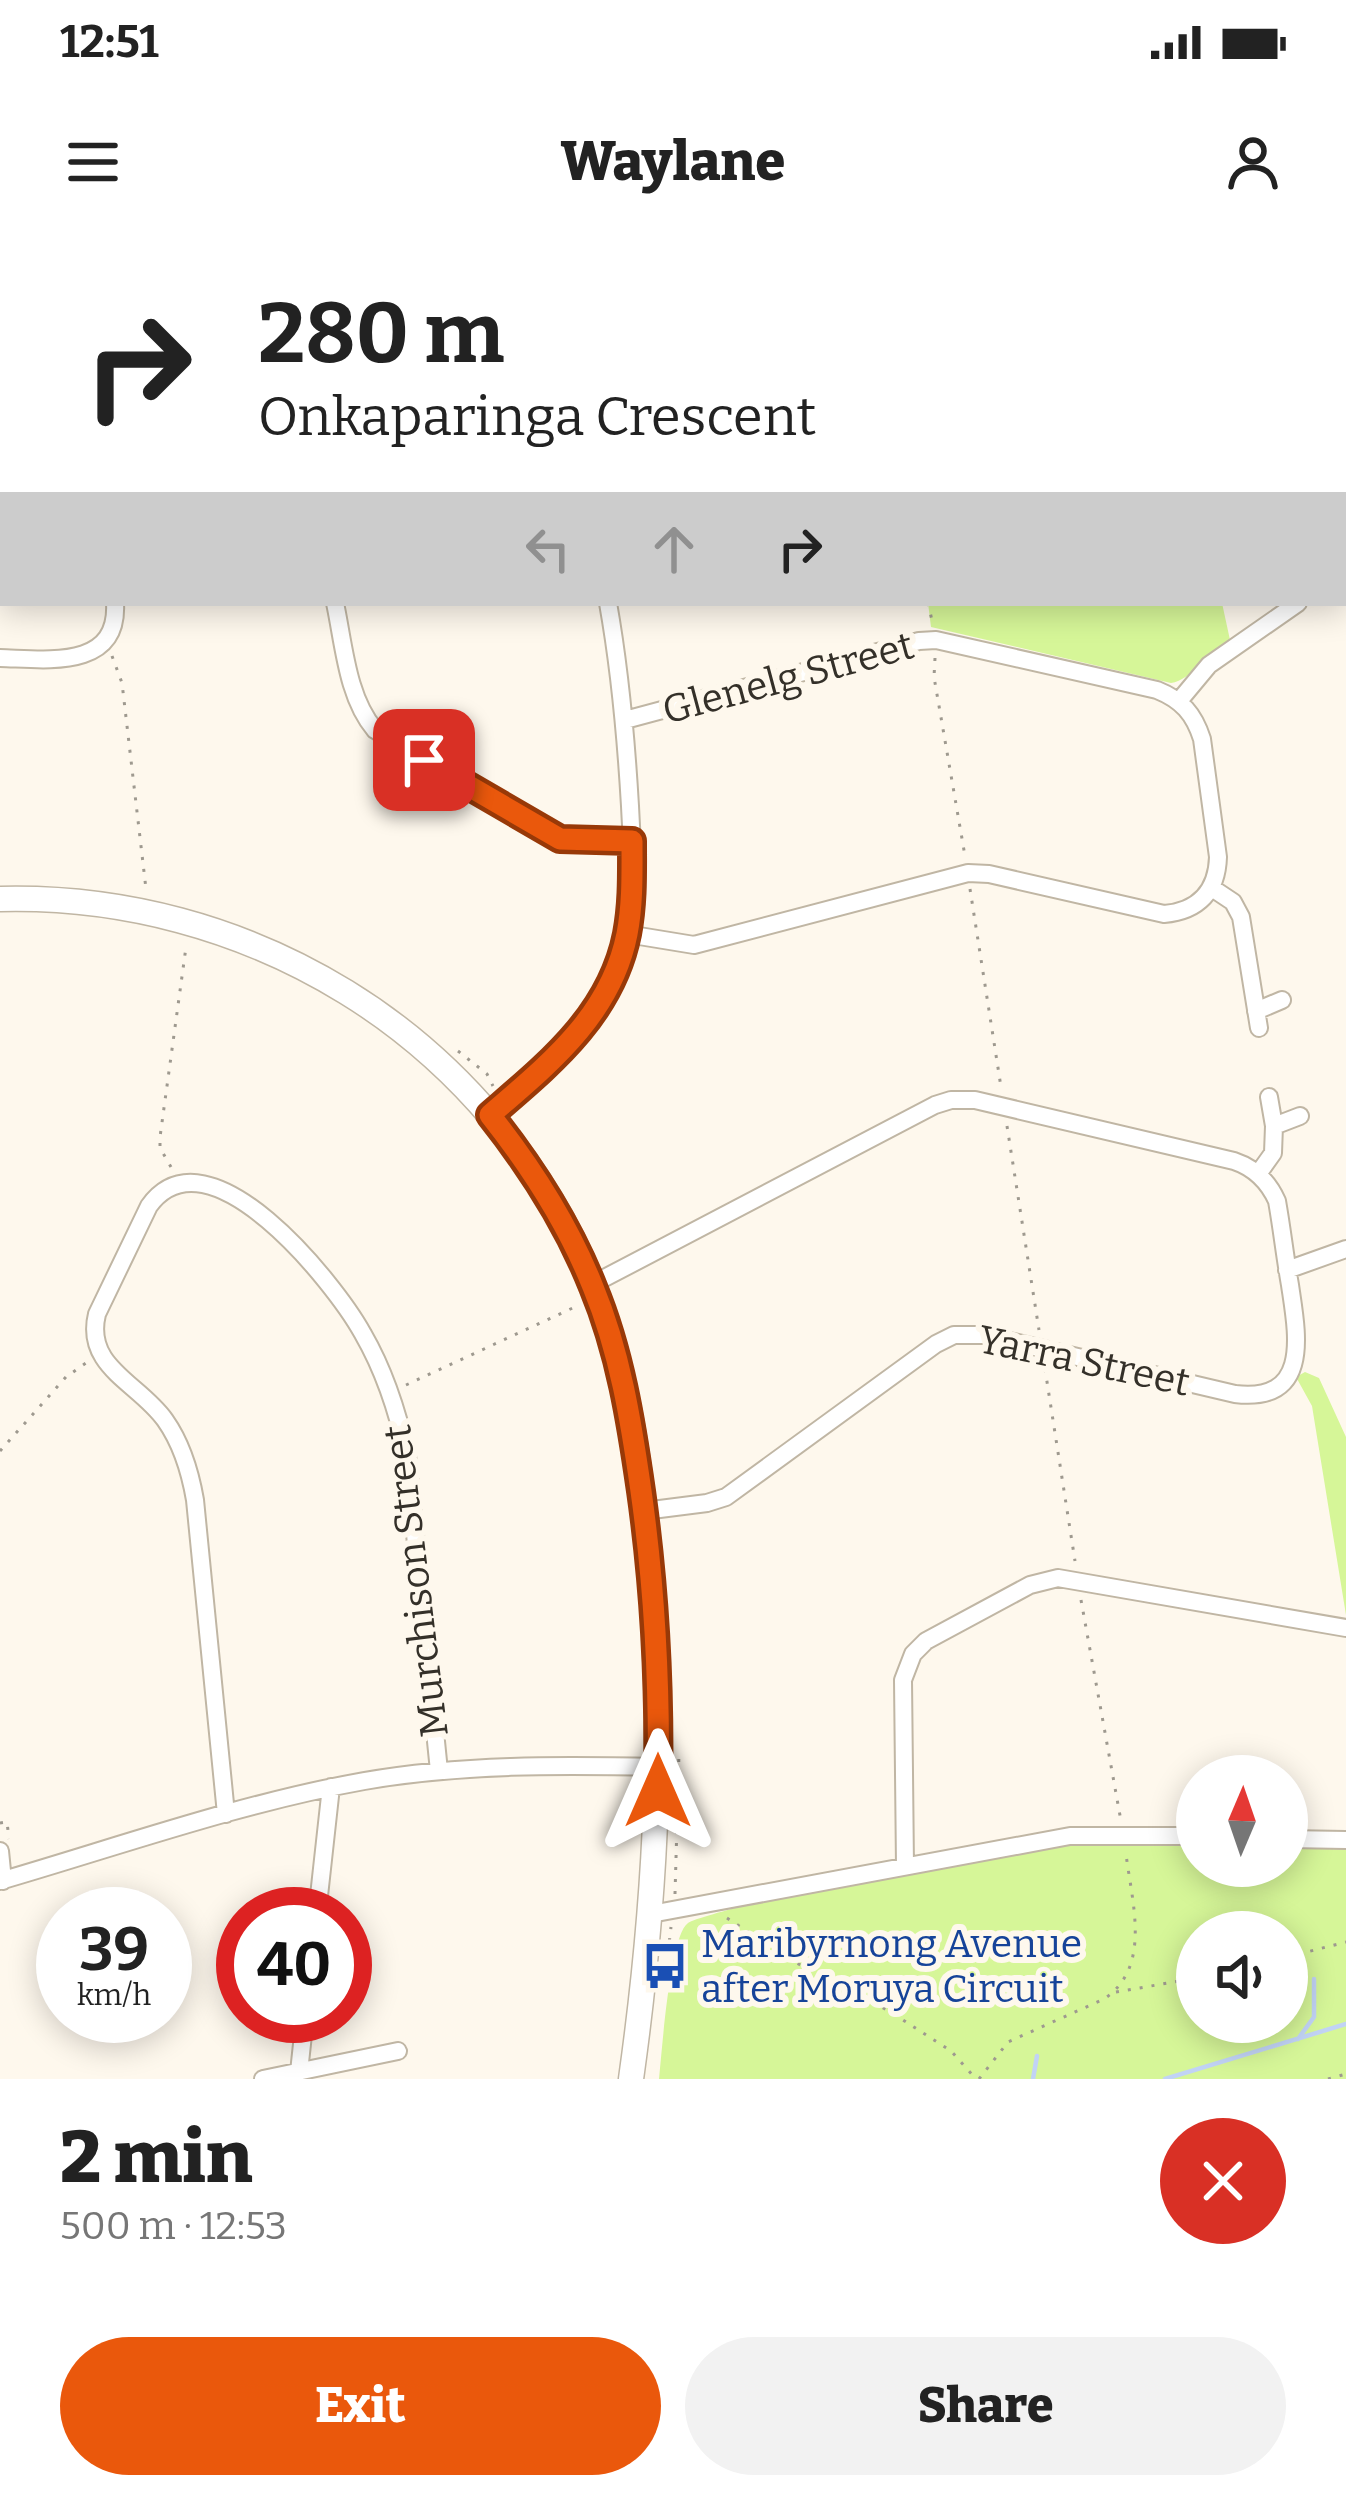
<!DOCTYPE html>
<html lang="en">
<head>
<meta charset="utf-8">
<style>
	body { margin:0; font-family:Bitter,serif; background:#f2f2f2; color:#222; height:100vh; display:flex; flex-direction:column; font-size:45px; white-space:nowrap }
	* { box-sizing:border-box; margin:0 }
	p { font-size:39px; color:#767676 }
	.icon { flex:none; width:66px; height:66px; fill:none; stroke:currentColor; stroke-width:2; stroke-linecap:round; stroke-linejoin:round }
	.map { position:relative; height:1839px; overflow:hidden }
	.panel { display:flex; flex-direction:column; background:#fff; flex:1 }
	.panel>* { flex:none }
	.hud { position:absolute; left:0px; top:0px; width:1347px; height:366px; box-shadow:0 6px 30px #0003; background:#fff; color:#222; overflow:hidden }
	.needle { width:78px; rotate:2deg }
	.tools { position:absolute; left:1176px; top:1515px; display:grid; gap:24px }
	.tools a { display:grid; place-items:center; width:132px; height:132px; border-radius:50%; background:#fff; box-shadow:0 6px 30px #0003; font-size:60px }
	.speed { position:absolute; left:36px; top:1647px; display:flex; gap:24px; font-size:60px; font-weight:700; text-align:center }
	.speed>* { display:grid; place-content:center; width:156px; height:156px; border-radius:50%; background:#fff; box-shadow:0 6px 30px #0003; line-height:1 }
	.speed small { font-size:30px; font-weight:400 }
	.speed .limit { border:18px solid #d22; background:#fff; color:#111 }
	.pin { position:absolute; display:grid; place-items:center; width:102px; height:102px; color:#fff; margin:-51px; border-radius:24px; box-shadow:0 6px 18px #0006 }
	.me { position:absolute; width:132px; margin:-66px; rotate:0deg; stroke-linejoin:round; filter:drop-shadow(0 0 9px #0008) }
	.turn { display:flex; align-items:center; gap:42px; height:252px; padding:0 60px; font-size:54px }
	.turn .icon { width:156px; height:156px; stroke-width:2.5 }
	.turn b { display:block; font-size:84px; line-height:102px }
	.lanes { display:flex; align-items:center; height:114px; padding:0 60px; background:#0003; justify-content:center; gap:60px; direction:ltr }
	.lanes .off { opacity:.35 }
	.round { display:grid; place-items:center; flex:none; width:126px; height:126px; border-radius:63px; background:#f2f2f2 }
	.summary { display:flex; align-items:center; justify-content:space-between; height:204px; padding:0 60px }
	h1 { font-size:72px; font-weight:800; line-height:90px }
	.action { display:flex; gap:24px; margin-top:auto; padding:24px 60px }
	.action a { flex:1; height:138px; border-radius:72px; background:#ea580c; color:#fff; font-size:48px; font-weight:800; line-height:138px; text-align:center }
	.action a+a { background:#f2f2f2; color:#222 }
	.status { display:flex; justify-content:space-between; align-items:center; height:84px; padding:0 60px; background:#fff; direction:ltr }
	.status svg { height:33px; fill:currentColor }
	header { display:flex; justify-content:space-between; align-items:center; height:156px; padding:0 60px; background:#fff; font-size:54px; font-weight:800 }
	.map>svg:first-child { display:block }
</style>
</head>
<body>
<div class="status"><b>12:51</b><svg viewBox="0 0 49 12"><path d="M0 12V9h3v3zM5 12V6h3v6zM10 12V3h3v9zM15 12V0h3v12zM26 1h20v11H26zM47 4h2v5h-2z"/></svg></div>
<header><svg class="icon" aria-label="menu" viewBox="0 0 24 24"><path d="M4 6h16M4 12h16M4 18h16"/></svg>Waylane<svg class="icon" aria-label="person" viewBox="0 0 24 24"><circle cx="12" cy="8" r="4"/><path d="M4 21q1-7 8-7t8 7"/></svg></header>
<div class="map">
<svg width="1346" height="1839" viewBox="0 0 1346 1839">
	<rect width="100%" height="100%" fill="#fef8ed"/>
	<path fill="#d6f698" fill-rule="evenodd" d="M928,363H1222L1230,400C1210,411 1192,440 1171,443L931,387Z
		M1305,1132L1319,1138L1346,1197V1375L1312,1166L1296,1137Z
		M1067,1603L1197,1604V1626H1287V1606L1346,1605V1839H659C662,1811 670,1695 688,1683C693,1679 732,1669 742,1666ZM1197,1692H1287V1782H1197Z"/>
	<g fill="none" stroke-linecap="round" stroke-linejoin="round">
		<path stroke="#c1d3f5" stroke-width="4.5" d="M1298,1799L1314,1777V1739
			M1033,1839L1037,1816
			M1165,1839L1346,1784"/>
		<defs>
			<path id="street" d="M491,3L524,0
				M1120,3L1128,0
				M0,187L3,186
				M1344,343H1346
				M335,363C344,405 347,457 375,490L546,593L576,602L632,601
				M0,418C44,419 119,431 115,363
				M1179,461L1209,425L1298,363
				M625,480L919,401L936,400L1157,450C1182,460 1194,474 1202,499L1218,617C1217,651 1199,671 1164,674L989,634L968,633L694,705L627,694
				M1212,648L1233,662L1241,677L1259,788
				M1256,771L1282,760
				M1269,857L1274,886
				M490,875C524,846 564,817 590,780C607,754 620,725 627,695C636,653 632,608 630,566C626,497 620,430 608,363
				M1258,934L1273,913L1274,886L1300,876
				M1287,1030L1346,1009
				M593,1044L935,865L951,860H975L1234,921C1255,928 1268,941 1277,961C1282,989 1285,1017 1290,1045C1297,1093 1312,1163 1235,1154L984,1095H954L936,1104L726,1257L707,1263L644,1271
				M226,1574L195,1260C190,1231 182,1204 165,1180C139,1143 84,1127 97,1074L149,966C208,884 335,1043 363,1094C385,1132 398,1173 407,1215L439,1531
				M1287,1599L1346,1600
				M0,1611L3,1641
				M905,1626L903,1440L913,1414L926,1401L1030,1345L1058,1338L1346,1388
				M0,1641C120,1606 241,1563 364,1541C462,1524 560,1525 658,1527
				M317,1674L331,1547
				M651,1674L1070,1596H1197
				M299,1832L305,1776
				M263,1839L398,1811"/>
			<path id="secondary" d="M0,659C122,656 242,688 346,752C457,820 546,926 594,1047C624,1123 637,1205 646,1286C666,1474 657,1653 631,1839"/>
			<path id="highway" d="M1343,0L1346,4"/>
		</defs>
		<use href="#street" stroke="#c0b6a4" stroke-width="20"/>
		<use href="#secondary" stroke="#c0b6a4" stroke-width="27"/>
		<use href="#highway" stroke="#d6d6d4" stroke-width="33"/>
		<path stroke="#9e998f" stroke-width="3" stroke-dasharray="3 9" stroke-linecap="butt" d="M471,0L472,3
			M827,0L828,3
			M1281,0L1284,3
			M0,26L3,35
			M1344,80L1346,83
			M0,128L3,130
			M928,363L933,385
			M112,416L122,443L146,649
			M935,418L934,437L965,616
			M970,649L1001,847
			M458,811L487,834L493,846
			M1007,886L1039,1090
			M171,927L160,908V897L186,707
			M1045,1129L1075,1321
			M406,1145L577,1066
			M0,1211L66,1137L86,1123
			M1081,1360L1121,1581
			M0,1583L7,1582L9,1599
			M675,1654L679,1513
			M727,1678L789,1719L889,1771L951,1811L976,1839
			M668,1713L671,1687
			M1287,1717L1346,1702
			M1116,1752L1197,1738
			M979,1839L1008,1802L1104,1759C1152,1727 1132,1663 1126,1614
			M1328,1839L1346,1834"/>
		<use href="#street" stroke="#fff" stroke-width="16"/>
		<use href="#secondary" stroke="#fff" stroke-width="24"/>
		<use href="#highway" stroke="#e6b718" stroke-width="30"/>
	</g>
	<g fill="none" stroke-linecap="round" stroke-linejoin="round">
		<defs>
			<path id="route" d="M424,520L560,599L632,601C632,631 633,663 627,694C611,775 549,824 490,875C532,928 568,984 593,1047C620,1112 631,1181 641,1251C655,1350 660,1451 658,1551"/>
		</defs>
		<use href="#route" stroke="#983908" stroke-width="30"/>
		<use href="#route" stroke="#ea580c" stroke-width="21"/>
	</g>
	<defs>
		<symbol id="bus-bare" viewBox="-9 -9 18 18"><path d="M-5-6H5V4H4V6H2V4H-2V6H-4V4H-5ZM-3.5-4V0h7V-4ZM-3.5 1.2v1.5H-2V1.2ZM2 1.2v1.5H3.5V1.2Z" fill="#1a4fb4" stroke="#fef8ed" stroke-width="2.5" paint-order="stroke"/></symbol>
	</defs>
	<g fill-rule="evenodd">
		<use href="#bus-bare" x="632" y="1693" width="66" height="66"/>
	</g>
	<g text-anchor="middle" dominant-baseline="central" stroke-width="12" stroke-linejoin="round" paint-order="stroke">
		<g font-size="39" fill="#343029" stroke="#fef8ed">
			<text transform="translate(788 438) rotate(-15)">Glenelg Street</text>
			<text transform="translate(1084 1121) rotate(12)">Yarra Street</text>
			<text transform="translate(416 1341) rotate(-97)">Murchison Street</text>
		</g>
		<g font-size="39" fill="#164399" stroke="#fef8ed" text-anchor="start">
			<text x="701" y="1704">Maribyrnong Avenue<tspan x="701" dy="45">after Moruya Circuit</tspan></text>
		</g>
	</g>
</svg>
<div class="tools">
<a><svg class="needle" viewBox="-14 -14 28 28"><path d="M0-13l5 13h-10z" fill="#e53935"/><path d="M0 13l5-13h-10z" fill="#767676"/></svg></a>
<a><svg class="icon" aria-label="sound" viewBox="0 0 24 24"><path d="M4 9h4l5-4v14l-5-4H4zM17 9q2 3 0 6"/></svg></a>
</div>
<div class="speed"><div>39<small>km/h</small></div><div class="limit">40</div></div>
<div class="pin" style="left:424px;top:520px;background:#d93025"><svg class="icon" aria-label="arrive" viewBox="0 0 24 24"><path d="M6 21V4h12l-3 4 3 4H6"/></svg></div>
<svg class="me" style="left:658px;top:1551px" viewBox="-20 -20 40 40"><path d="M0-17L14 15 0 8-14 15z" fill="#ea580c" stroke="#fff" stroke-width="4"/></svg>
<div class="hud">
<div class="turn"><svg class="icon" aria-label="right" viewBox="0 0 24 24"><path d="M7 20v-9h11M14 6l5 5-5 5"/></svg><div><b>280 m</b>Onkaparinga Crescent</div></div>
<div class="lanes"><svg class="icon off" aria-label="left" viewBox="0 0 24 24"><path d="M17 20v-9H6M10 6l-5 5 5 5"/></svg><svg class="icon off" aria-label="ahead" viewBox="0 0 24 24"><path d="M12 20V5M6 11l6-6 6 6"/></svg><svg class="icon" aria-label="right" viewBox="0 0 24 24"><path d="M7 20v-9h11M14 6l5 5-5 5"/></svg></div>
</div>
</div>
<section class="panel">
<div class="summary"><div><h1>2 min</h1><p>500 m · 12:53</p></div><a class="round" style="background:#d93025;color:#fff"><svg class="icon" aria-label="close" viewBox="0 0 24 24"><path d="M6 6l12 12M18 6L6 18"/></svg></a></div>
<div class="action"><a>Exit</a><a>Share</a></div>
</section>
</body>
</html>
